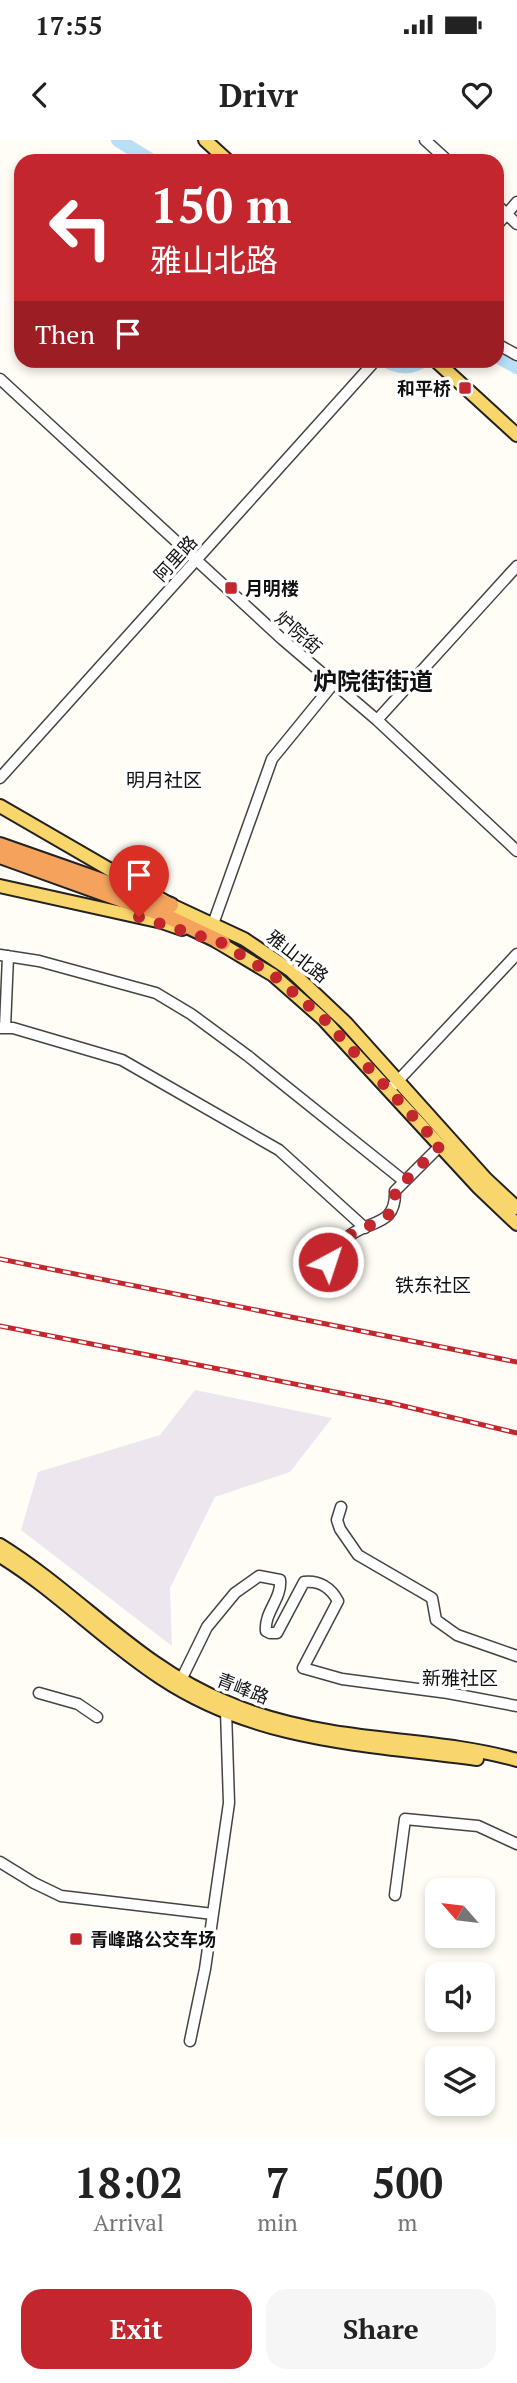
<!DOCTYPE html>
<html lang="en">
<head>
<meta charset="utf-8">
<style>
	body { margin:0; font-family:"PT Serif","Noto Sans SC",serif; background:#f6f6f6; color:#222; height:100vh; display:flex; flex-direction:column; font-size:26px; white-space:nowrap }
	* { box-sizing:border-box; margin:0 }
	p { font-size:23px; color:#767676 }
	.icon { flex:none; width:38px; height:38px; fill:none; stroke:currentColor; stroke-width:2; stroke-linecap:round; stroke-linejoin:round }
	.map { position:relative; height:1998px; overflow:hidden }
	.sheet { display:flex; flex-direction:column; background:#fff; flex:1 }
	.sheet>* { flex:none }
	.guide { position:absolute; left:14px; top:14px; width:490px; height:214px; border-radius:21px; box-shadow:0 4px 10px #0003; background:#c4262e; color:#fff; overflow:hidden }
	.needle { width:46px; rotate:298deg }
	.tools { position:absolute; left:425px; top:1738px; display:grid; gap:14px }
	.tools a { display:grid; place-items:center; width:70px; height:70px; border-radius:14px; background:#fff; box-shadow:0 4px 10px #0003; font-size:35px }
	.pin { position:absolute; display:grid; place-items:center; width:60px; height:60px; color:#fff; margin:-72px -30px; border-radius:50% 50% 50% 0; rotate:-45deg; box-shadow:0 0 7px #0007 }
	.pin .icon { rotate:45deg }
	.me { position:absolute; width:77px; margin:-38px; rotate:40deg; stroke-linejoin:round; filter:drop-shadow(0 0 5px #0008) }
	.turn { display:flex; align-items:center; gap:24px; height:147px; padding:0 21px; font-size:32px }
	.turn .icon { width:91px; height:91px; stroke-width:2.5 }
	.turn b { display:block; font-size:49px; line-height:60px }
	.then { display:flex; align-items:center; height:66px; padding:0 21px; background:#0003; gap:14px; font-size:26px }
	.eta { display:flex; justify-content:space-evenly; align-items:center; height:119px; text-align:center }
	.eta b { font-size:42px; font-weight:600; line-height:49px }
	.action { display:flex; gap:14px; margin-top:auto; padding:14px 21px }
	.action a { flex:1; height:80px; border-radius:21px; background:#c4262e; color:#fff; font-size:28px; font-weight:600; line-height:80px; text-align:center }
	.action a+a { background:#f6f6f6; color:#222 }
	.status { display:flex; justify-content:space-between; align-items:center; height:49px; padding:0 35px; background:#fff; direction:ltr }
	.status svg { height:19px; fill:currentColor }
	header { display:flex; justify-content:space-between; align-items:center; height:91px; padding:0 21px; background:#fff; font-size:32px; font-weight:600 }
	.map>svg:first-child { display:block }
</style>
</head>
<body>
<div class="status"><b>17:55</b><svg viewBox="0 0 49 12"><path d="M0 12V9h3v3zM5 12V6h3v6zM10 12V3h3v9zM15 12V0h3v12zM26 1h20v11H26zM47 4h2v5h-2z"/></svg></div>
<header><svg class="icon" aria-label="back" viewBox="0 0 24 24"><path d="M15 5l-7 7 7 7"/></svg>Drivr<svg class="icon" aria-label="heart" viewBox="0 0 24 24"><path d="M12 20l-8-8c-3-5 5-10 8-4 3-6 11-1 8 4z"/></svg></header>
<div class="map">
<svg width="517" height="1998" viewBox="0 0 517 1998">
	<rect width="100%" height="100%" fill="#fffdf5"/>
	<path fill="#eee6ef" d="M195,1250L332,1278L290,1332L215,1357L170,1448L172,1506L21,1390L38,1332L160,1295Z"/>
	<g fill="none" stroke-linecap="round" stroke-linejoin="round">
		<path stroke="#b9e0f7" stroke-width="14" d="M118,0L152,21
			M497,216L517,227
			M385,220C397,228 411,229 424,220"/>
		<defs>
			<path id="minor" d="M425,0L448,21
				M497,65L517,84
				M497,85L517,62
				M497,204L517,215
				M0,239L282,499L377,580L517,711
				M377,580L517,426
				M0,638L376,220
				M213,784L272,619L334,543
				M0,815L39,821L156,853L191,874L248,916L404,1041
				M0,888H13L122,920L279,1010L365,1088
				M5,888L8,816
				M394,945L517,814
				M328,1122C335,1112 344,1098 355,1092C376,1080 396,1083 395,1051L440,1006
				M341,1367L337,1380L340,1389L358,1415L432,1458L436,1480L457,1495L517,1516
				M181,1540L207,1487L235,1453L259,1436L280,1440C282,1459 264,1472 266,1491L270,1493H277L304,1442C319,1440 331,1448 338,1461L303,1528L342,1539L448,1553L517,1566
				M39,1553L78,1564L97,1577
				M0,1722L34,1743L61,1756L213,1774
				M395,1755L405,1679L478,1686L517,1704
				M190,1901L205,1829L229,1663L226,1571L228,1565"/>
			<path id="major" d="M205,0L228,21
				M435,220L517,295
				M0,666L171,765L244,799L290,830L346,883L486,1039L517,1068
				M0,746L162,782L182,789
				M216,801L273,835L323,879L479,1048L517,1084
				M0,1405C79,1454 139,1527 226,1562C260,1577 297,1586 333,1592C394,1602 457,1603 517,1620
				M0,1416C57,1451 104,1501 161,1538C258,1602 365,1604 477,1619"/>
			<path id="highway" d="M0,705L171,765
				M0,716L164,775L223,803"/>
		</defs>
		<use href="#minor" stroke="#444" stroke-width="13"/>
		<use href="#major" stroke="#222" stroke-width="16"/>
		<use href="#highway" stroke="#222" stroke-width="18"/>
		<use href="#minor" stroke="#fff" stroke-width="10"/>
		<use href="#major" stroke="#f9d66b" stroke-width="12"/>
		<use href="#highway" stroke="#f5a25d" stroke-width="14"/>
		<defs>
			<path id="rail" d="M0,1119L517,1222
				M0,1186L391,1263L517,1293"/>
		</defs>
		<use href="#rail" stroke="#c4262e" stroke-width="5"/>
		<use href="#rail" stroke="#fff" stroke-width="2.5" stroke-dasharray="8" stroke-linecap="butt"/>
	</g>
	<g fill="none" stroke-linecap="round" stroke-linejoin="round">
		<path stroke="#c4262e" stroke-width="12" stroke-dasharray="0 21.6" d="M139,777L222,803L273,835L323,878L440,1006L395,1051C396,1083 376,1080 355,1092C344,1098 336,1112 328,1122"/>
	</g>
	<g fill="#c4262e" stroke="#fff" stroke-width="2.5">
		<rect x="458" y="241" width="14" height="14" rx="3.5"/>
		<rect x="224" y="441" width="14" height="14" rx="3.5"/>
		<rect x="69" y="1792" width="14" height="14" rx="3.5"/>
	</g>
	<g text-anchor="middle" dominant-baseline="central" stroke-width="7" stroke-linejoin="round" paint-order="stroke">
		<g font-size="18" font-weight="bold" fill="#111" stroke="#fff" text-anchor="start">
			<text x="451" y="248" text-anchor="end">和平桥</text>
			<text x="245" y="448">月明楼</text>
			<text x="90" y="1799">青峰路公交车场</text>
		</g>
		<g font-size="18" fill="#111" stroke="#fff">
			<text transform="translate(175 418) rotate(-48)">阿里路</text>
			<text transform="translate(299 492) rotate(41)">炉院街</text>
			<text transform="translate(298 816) rotate(38)">雅山北路</text>
			<text transform="translate(243 1548) rotate(21)">青峰路</text>
		</g>
		<g font-size="19" fill="#111" stroke="#fff">
			<text x="164" y="639">明月社区</text>
			<text x="433" y="1144">铁东社区</text>
			<text x="460" y="1537">新雅社区</text>
		</g>
		<g font-size="24" font-weight="bold" fill="#111" stroke="#fff">
			<text x="373" y="541">炉院街街道</text>
		</g>
	</g>
</svg>
<div class="tools">
<a><svg class="needle" viewBox="-14 -14 28 28"><path d="M0-13l5 13h-10z" fill="#e53935"/><path d="M0 13l5-13h-10z" fill="#767676"/></svg></a>
<a><svg class="icon" aria-label="sound" viewBox="0 0 24 24"><path d="M4 9h4l5-4v14l-5-4H4zM17 9q2 3 0 6"/></svg></a>
<a><svg class="icon" aria-label="layers" viewBox="0 0 24 24"><path d="M12 4l9 5-9 5-9-5zM3 14l9 5 9-5"/></svg></a>
</div>
<div class="pin" style="left:139px;top:777px;background:#d93025"><svg class="icon" aria-label="arrive" viewBox="0 0 24 24"><path d="M6 21V4h12l-3 4 3 4H6"/></svg></div>
<svg class="me" style="left:328px;top:1122px" viewBox="-20 -20 40 40"><circle r="17" fill="#c4262e" stroke="#fff" stroke-width="3"/><path d="M0-11L8 9 0 5-8 9z" fill="#fff"/></svg>
<div class="guide">
<div class="turn"><svg class="icon" aria-label="left" viewBox="0 0 24 24"><path d="M17 20v-9H6M10 6l-5 5 5 5"/></svg><div><b>150 m</b>雅山北路</div></div>
<div class="then">Then<svg class="icon" aria-label="arrive" viewBox="0 0 24 24"><path d="M6 21V4h12l-3 4 3 4H6"/></svg></div>
</div>
</div>
<section class="sheet">
<div class="eta">
<div><b>18:02</b><p>Arrival</p></div>
<div><b>7</b><p>min</p></div>
<div><b>500</b><p>m</p></div>
</div>
<div class="action"><a>Exit</a><a>Share</a></div>
</section>
</body>
</html>
